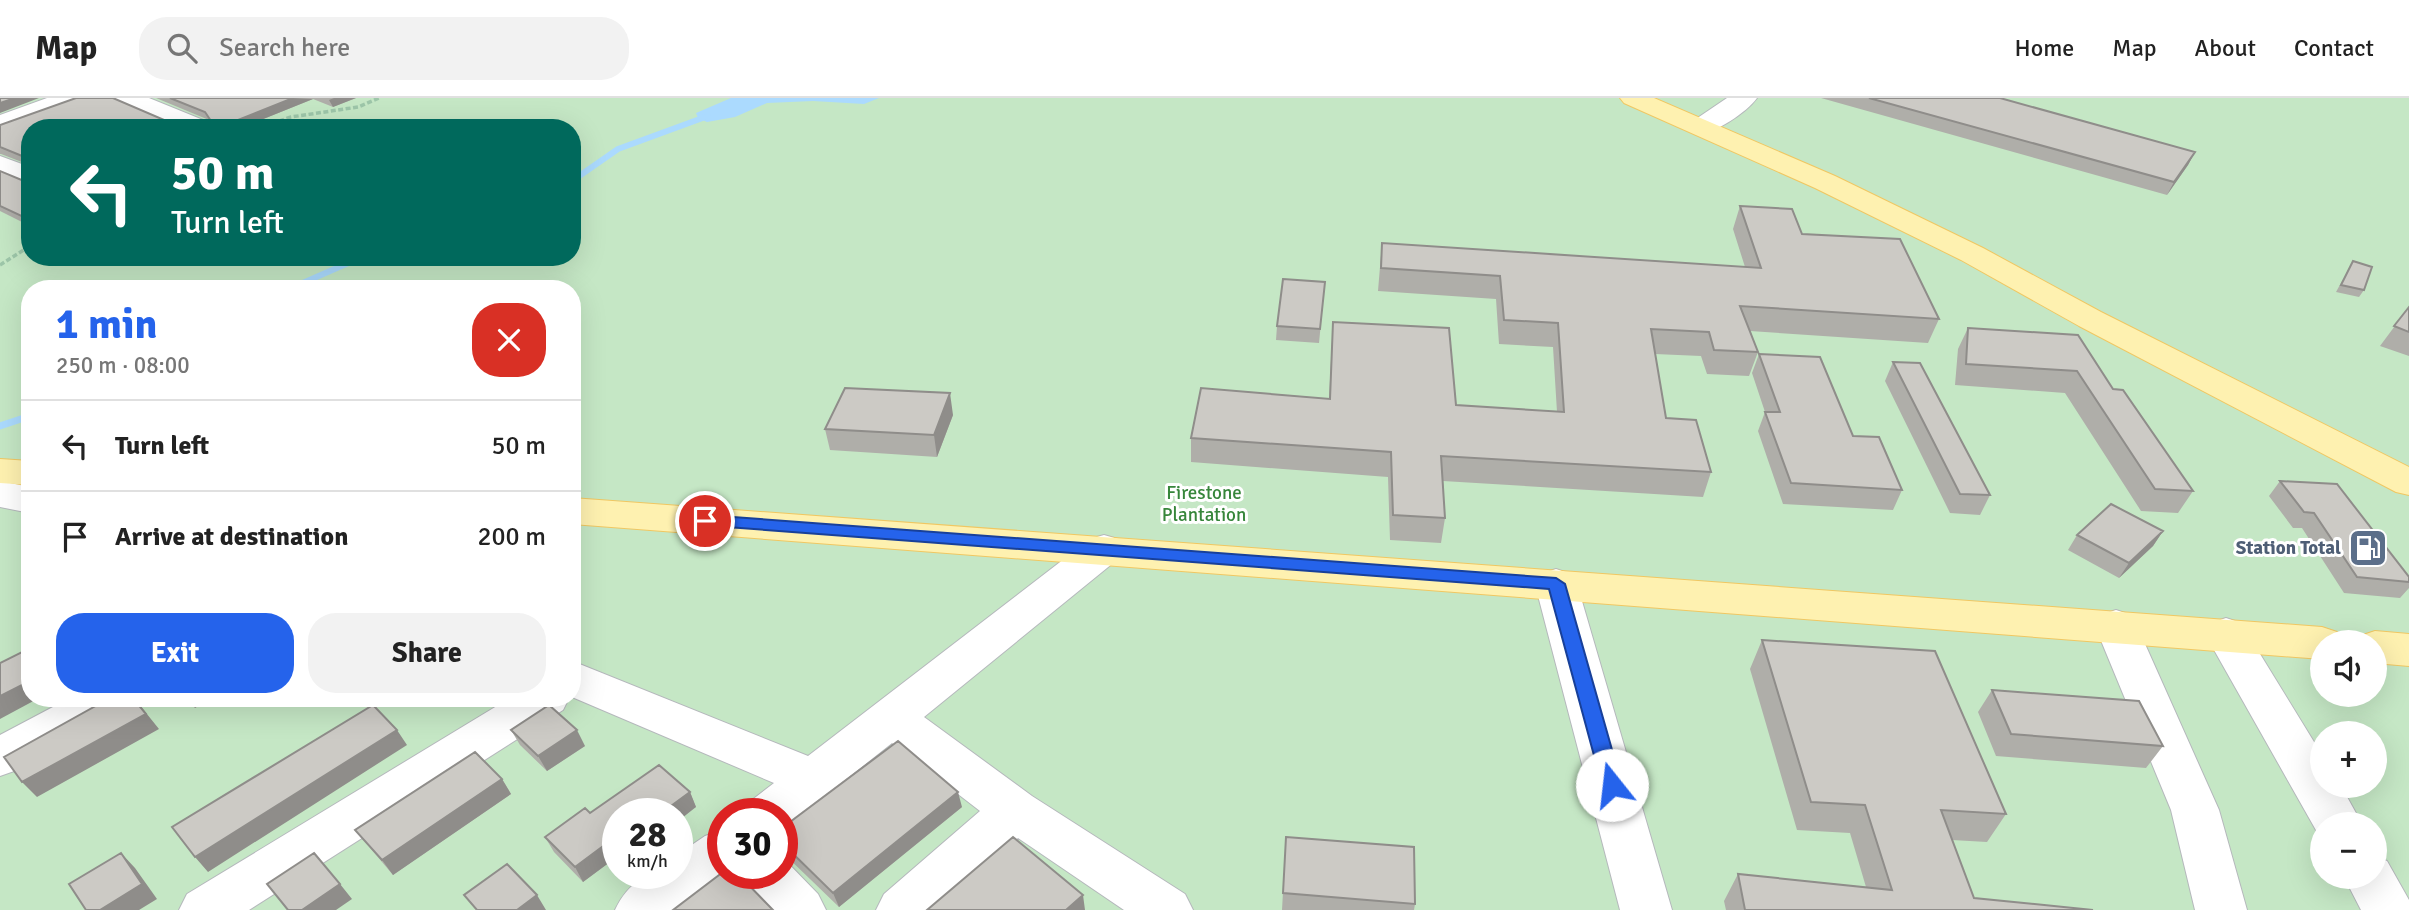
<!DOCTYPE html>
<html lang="en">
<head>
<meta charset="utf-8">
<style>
	body { margin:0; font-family:Signika,sans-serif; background:#f2f2f2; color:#222; height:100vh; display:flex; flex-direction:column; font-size:26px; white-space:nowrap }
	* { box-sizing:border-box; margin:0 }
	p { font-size:23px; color:#767676 }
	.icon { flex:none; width:38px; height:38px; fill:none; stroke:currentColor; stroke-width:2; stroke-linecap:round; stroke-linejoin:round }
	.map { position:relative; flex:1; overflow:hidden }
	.details { position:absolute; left:21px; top:182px; width:560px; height:427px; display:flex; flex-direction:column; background:#fff; border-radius:28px; box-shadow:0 7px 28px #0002 }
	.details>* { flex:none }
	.guide { position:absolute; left:21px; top:21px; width:560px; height:147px; border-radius:28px; box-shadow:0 7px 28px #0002; background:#00695c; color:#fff; overflow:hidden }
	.buttons { position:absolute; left:2310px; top:532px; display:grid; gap:14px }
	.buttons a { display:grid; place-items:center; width:77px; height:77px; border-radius:50%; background:#fff; box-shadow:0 7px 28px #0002; font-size:35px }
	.speed { position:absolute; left:602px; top:700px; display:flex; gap:14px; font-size:35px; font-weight:700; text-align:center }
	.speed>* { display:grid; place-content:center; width:91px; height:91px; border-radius:50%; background:#fff; box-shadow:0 7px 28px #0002; line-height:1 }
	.speed small { font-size:18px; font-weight:400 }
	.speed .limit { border:10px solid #d22; background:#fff; color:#111 }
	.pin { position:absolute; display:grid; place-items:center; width:60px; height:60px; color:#fff; margin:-30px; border:4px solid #fff; border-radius:50%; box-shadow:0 2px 7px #0007 }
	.me { position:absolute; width:77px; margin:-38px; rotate:344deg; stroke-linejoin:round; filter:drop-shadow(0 0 5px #0008) }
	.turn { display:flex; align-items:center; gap:24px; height:147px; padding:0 35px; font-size:32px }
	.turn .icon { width:91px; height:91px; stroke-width:2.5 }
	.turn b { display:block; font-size:49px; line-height:60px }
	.round { display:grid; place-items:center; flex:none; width:74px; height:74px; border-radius:28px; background:#f2f2f2 }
	.overview { display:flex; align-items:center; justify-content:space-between; height:119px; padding:0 35px }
	h1 { font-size:42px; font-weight:700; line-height:52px; color:#2563eb }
	.cta { display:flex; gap:14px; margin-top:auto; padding:14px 35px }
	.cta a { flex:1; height:80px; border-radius:28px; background:#2563eb; color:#fff; font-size:28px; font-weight:700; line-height:80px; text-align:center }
	.cta a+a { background:#f2f2f2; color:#222 }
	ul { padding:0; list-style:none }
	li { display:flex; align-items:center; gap:21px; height:91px; padding:0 35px; border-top:2px solid #e0e0e0 }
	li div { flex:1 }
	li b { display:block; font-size:26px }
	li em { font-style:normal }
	header { display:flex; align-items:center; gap:42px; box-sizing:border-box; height:98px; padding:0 35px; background:#fff; border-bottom:2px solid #e0e0e0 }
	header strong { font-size:33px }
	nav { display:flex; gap:38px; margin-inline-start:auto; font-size:24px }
	.search { width:490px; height:63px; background:#f2f2f2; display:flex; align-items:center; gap:18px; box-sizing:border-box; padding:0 24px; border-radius:28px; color:#767676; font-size:26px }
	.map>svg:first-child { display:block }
</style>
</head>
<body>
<header>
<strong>Map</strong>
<div class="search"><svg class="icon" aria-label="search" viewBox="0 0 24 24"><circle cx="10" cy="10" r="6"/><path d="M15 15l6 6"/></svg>Search here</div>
<nav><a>Home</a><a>Map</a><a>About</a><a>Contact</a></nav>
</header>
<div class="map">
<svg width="2409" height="812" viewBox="0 0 2409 812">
	<rect width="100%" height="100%" fill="#f1efe8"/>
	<path fill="#c5e7c5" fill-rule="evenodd" d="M0,0H2409V812H0ZM30,30H572V159H30ZM30,191H572V600H30ZM2322,544H2375V597H2322ZM2322,635H2375V688H2322ZM618,716H677V775H618ZM723,716H782V775H723ZM2322,726H2375V779H2322Z"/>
	<path fill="#abdafe" d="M731,0H879L864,6L813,3L767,5L735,19L707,24L698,20L696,15Z"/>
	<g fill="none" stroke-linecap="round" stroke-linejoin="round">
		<path stroke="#abdafe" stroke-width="6" d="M572,83L618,51L708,18
			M289,191L362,159"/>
		<path stroke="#abdafe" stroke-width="7" d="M0,328L30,318"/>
		<defs>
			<path id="minor" d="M47,0H84L80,5L0,34V17Z
				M114,0H149L208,24L212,30H176L118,5Z
				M1727,0H1757C1746,15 1711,39 1693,35L1689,29L1693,23Z
				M0,58L30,69V88L0,76Z
				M0,383L30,389V415L0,409Z
				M1104,437L1118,441L1124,451L1118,461L924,619L1032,698L1185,796L1193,812H1124L1018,740L938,812H876L884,796L980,713L892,645L782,732V716H745L752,702L774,685L572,599V563L808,658L1090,441Z
				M1556,471L1571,476L1577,486L1672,812H1620L1535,486L1541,476Z
				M2116,512L2131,517L2137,528L2219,712L2247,812H2195L2171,712L2095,528L2101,517Z
				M2226,520L2241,525L2322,657V688H2341L2362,726H2322L2321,741L2205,536L2211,525Z
				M70,600H132L126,612L17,672L0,678V637Z
				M510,600H569L563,612L249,812H179L187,796Z
				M723,732V775H731L681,812H615C629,783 646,775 677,775V757L705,738Z
				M782,759L818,796L826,812H767L747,791L740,775H782Z
				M2375,759L2387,763L2409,802V812H2361L2344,779H2375Z"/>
			<path id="major" d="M1620,0H1654L1835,78L1983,150L2101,214L2409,369V397L2396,394L2079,228L1961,162L1815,90L1624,5Z
				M0,361L30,363V387L0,385Z
				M572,400L2322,529L2337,534L2343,544H2322V561L572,426Z
				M2375,533L2409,536V568L2375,565V544H2356L2360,538Z"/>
		</defs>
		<use href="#minor" stroke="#b5b8bc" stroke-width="2"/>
		<use href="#major" stroke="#f0c762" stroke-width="2"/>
		<path stroke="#9dc6a9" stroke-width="3.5" stroke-dasharray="5 2.5" stroke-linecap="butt" d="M258,30L291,19L358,9L379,0
			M0,167L30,148"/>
		<use href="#minor" fill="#fff" fill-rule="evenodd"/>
		<use href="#major" fill="#fef1b0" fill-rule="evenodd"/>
	</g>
	<path fill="#afaea9" d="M156,0H356L333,9L313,1L241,30H30V128L0,113V73L24,83L27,80V66L1,56H0V27L208,25L210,23L209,22Z
		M1821,0H2000L2195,54L2188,67L2167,97Z
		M1740,108L1802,136L1939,221L1928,245L1750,233L1758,254L1749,278L1707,276L1701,258L1655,256L1666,320L1711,374L1703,399L1443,383L1445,420L1441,445L1390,442L1388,379L1191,364V340L1329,301L1333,224L1456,307L1557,314L1553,249L1499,246L1496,201L1378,193L1382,145L1745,169L1733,131Z
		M2353,163L2364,192L2359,199L2336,194Z
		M1325,184L1319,245L1276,242L1277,228Z
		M2409,209V258L2380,248Z
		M1968,230L2078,237L2113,291L2193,393L2178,415L2141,413L2065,295L1955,287L1958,251Z
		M1759,256L1853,338L1902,392L1893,412L1783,406L1758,333L1765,314L1752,275Z
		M1893,264L1990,397L1980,417L1950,415L1885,283Z
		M953,317L937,359L830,352L825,331Z
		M2280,383L2409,479V490L2400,500L2344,495L2302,430H2293L2269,398Z
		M2163,433L2153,448L2119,480L2068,452L2077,437Z
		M1762,542L2006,716L1987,744L1952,742L1974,800L2093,812H1726L1724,803L1738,776L1866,789L1850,735L1797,732L1750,571Z
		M1992,592L2163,648L2146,670L1996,658L1978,614Z
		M511,632L585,648L547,673L520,647Z
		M502,681L511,696L393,777L355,732Z
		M690,694L696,709L677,716H618V758L583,784L554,754L545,739L590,715Z
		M962,709L839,809L782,754V730Z
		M1286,739L1415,806L1414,812H1282Z"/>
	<path fill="#8f8d8a" d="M15,0H39L0,15V5Z
		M293,0L313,1L241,30H218Z
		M334,0H356L333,9L329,2Z
		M2195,54L2188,67L2167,97L2174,84Z
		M950,295L953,317L937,359L934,337Z
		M2163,433L2153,448L2119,480L2129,465Z
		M30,583V600H39L0,621V598Z
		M134,600L159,631L37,699L22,684Z
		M187,600H212L195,610Z
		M397,632L407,647L208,774L195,759Z
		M577,632L585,648L547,673L538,658Z
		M502,681L511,696L393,777L382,762Z
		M690,694L696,709L677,724V716H660Z
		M958,694L962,709L839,809L833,795Z
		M618,737V758L583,784L575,769Z
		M121,755L135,770L157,801L139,812H100Z
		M340,786L352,801L336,812H302Z
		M537,797L546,812H517Z
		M1083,797L1085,812H1066Z"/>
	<path fill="#cccac5" stroke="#8f8d8a" stroke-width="2" d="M0,0H15L0,5Z
		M76,0H113L171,25H208L211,23L205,14L170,0H293L218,30H30V122L0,108V73L24,83L27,80V60L0,49V27Z
		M1869,0H2000L2195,54L2174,84Z
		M1740,108L1792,111L1802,136L1900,141L1939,221L1740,208L1758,254L1714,252L1709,234L1651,231L1666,320L1696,322L1711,374L1441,358L1445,420L1393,417L1391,354L1191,340L1201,290L1330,301L1333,224L1449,230L1456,307L1564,314L1558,225L1504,222L1500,178L1381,170L1382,145L1761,170Z
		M2353,163L2372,169L2364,192L2341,187Z
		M1283,181L1325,184L1320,231L1277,228Z
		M2409,209V234L2394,228Z
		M1968,230L2078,237L2113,291L2123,292L2193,393L2155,391L2077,273L1966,266Z
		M1759,256L1820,259L1853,338L1879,339L1902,392L1791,385L1765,314H1780Z
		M1893,264L1920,265L1990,397L1960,396Z
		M845,290L950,295L934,337L825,331Z
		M2280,383L2337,386L2409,479V484L2357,479L2314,415L2304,414Z
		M2111,406L2163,433L2129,465L2077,437Z
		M1762,542L1935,553L2006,716L1941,712L1974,800L2093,812H1745L1738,776L1892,792L1865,707L1811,704Z
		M30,550V583L0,598V565Z
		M1992,592L2139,603L2163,648L2011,636Z
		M110,600H133L146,616L22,684L4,659Z
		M373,607L397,632L195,759L172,729Z
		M549,607L577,632L538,658L511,632Z
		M898,643L958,694L833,795L782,745V730Z
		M475,654L502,681L382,762L355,732Z
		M659,667L690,694L660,716H618V737L575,769L545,739L585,710L590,715Z
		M1013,739L1083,797L1066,812H927Z
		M1286,739L1414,749L1415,806L1283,795Z
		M121,755L142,786L100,812H86L69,786Z
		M314,755L340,786L302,812H288L267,786Z
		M507,766L537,797L517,812H477L464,797Z
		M723,774V775H737L773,812H673Z"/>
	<path fill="#2563eb" stroke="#184099" stroke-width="2" d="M705,417L1556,480L1565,486L1622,687L1619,692L1612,695L1605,692L1602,687L1549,491L700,427L697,423L700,419Z"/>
	<defs>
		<symbol id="fuel-square" viewBox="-11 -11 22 22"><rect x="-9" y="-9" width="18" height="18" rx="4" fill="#5c6f8a" stroke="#fff"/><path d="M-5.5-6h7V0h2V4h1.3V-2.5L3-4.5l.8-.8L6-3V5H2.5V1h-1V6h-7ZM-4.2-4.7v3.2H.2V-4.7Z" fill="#fff"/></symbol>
	</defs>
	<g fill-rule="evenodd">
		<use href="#fuel-square" x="2346" y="428" width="44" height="44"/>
	</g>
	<g text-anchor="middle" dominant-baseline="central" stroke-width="6" stroke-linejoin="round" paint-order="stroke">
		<g font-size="19" fill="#37863b" stroke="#fff">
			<text x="1204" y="395">Firestone<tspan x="1204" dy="22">Plantation</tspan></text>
		</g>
		<g font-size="19" font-weight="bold" fill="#4e5e75" stroke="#fff" text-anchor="end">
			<text x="2341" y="450">Station Total</text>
		</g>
	</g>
</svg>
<div class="buttons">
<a><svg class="icon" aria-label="sound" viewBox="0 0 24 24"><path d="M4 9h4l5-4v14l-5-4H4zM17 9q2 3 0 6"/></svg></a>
<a>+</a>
<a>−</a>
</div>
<div class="speed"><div>28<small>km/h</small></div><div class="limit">30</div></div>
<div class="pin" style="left:705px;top:423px;background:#d93025"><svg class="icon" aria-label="arrive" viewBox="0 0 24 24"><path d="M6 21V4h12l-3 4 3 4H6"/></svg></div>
<svg class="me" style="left:1612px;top:687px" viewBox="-20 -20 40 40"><circle r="19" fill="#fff"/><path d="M0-13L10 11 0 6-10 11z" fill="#2563eb"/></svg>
<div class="guide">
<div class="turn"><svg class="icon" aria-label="left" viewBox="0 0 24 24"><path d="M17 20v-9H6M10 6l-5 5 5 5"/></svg><div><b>50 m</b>Turn left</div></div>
</div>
<section class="details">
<div class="overview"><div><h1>1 min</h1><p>250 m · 08:00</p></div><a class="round" style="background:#d93025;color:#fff"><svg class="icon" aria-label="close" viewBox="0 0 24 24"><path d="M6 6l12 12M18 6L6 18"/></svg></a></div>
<ul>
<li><svg class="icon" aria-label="left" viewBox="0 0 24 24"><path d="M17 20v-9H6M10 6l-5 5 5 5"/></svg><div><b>Turn left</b></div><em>50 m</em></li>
<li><svg class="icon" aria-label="arrive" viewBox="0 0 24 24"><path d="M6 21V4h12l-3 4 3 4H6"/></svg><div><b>Arrive at destination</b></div><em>200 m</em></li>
</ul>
<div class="cta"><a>Exit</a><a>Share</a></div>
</section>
</div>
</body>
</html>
